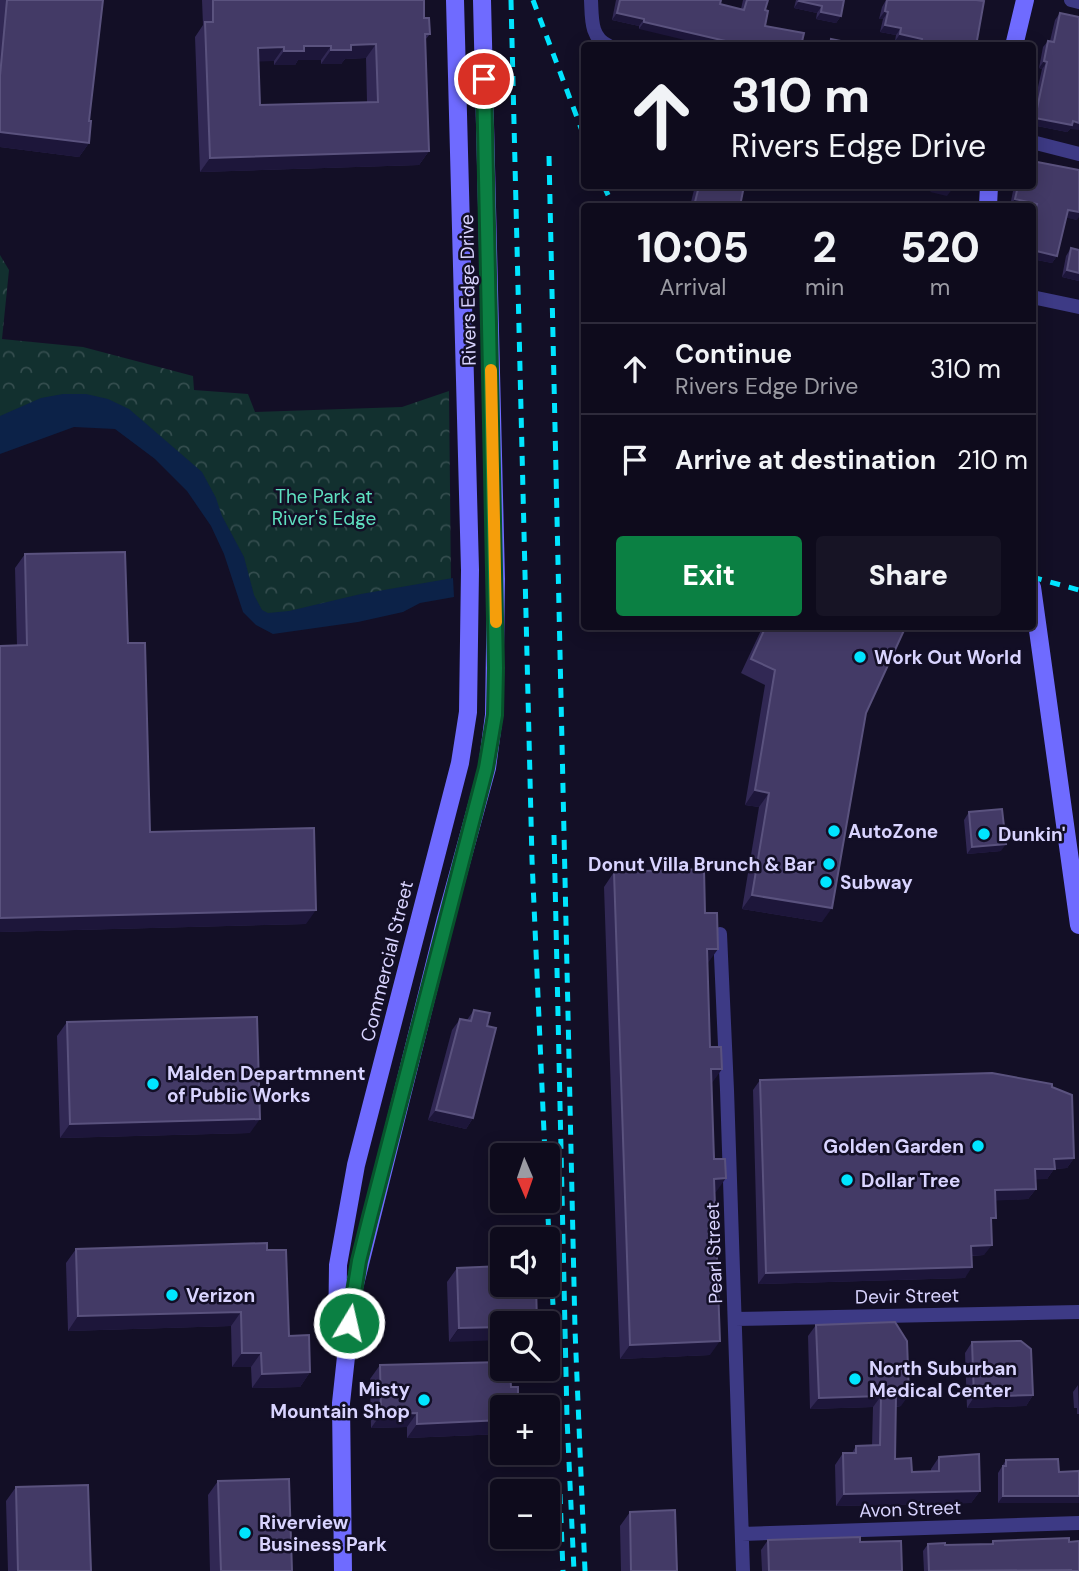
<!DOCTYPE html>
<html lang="en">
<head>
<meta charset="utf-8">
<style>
	body { margin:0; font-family:"DM Sans",sans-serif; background:#171425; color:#f1f3f6; height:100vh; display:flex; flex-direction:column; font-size:26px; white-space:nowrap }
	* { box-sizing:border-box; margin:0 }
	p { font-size:23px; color:#9b9ba3 }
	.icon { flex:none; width:38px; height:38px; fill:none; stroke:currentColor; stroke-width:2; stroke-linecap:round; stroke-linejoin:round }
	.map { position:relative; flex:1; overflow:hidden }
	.panel { position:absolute; left:581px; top:203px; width:455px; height:427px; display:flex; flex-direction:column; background:#0e0b1c; border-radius:7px; box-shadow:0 4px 18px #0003,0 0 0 2px #2e2b3b }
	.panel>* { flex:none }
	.guide { position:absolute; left:581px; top:42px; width:455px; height:147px; border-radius:7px; box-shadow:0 4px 18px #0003,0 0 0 2px #2e2b3b; background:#0e0b1c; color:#f1f3f6; overflow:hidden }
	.needle { width:46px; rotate:178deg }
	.tools { position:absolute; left:490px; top:1143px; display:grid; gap:14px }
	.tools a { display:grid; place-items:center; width:70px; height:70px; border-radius:7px; background:#0e0b1c; box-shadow:0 4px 18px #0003,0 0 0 2px #2e2b3b; font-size:35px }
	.pin { position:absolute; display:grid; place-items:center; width:60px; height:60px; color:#fff; margin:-30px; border:4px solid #fff; border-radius:50%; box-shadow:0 2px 7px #0007 }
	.me { position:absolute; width:77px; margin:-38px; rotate:9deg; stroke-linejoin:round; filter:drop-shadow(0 0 5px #0008) }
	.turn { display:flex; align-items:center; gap:24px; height:147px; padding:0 35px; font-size:32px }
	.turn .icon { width:91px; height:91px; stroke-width:2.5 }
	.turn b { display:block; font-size:49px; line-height:60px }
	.eta { display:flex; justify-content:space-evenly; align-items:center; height:119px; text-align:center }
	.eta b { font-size:42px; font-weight:800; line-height:49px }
	.action { display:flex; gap:14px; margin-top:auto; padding:14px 35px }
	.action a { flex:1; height:80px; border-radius:7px; background:#0b8043; color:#fff; font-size:28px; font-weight:800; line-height:80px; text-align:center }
	.action a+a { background:#171425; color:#f1f3f6 }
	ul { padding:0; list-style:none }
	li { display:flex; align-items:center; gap:21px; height:91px; padding:0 35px; border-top:2px solid #2e2b3b }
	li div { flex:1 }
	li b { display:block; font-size:26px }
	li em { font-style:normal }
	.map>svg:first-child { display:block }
</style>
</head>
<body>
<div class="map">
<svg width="1079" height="1571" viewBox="0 0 1079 1571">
	<defs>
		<pattern id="park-crowns" width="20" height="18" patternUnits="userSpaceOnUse" patternTransform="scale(1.75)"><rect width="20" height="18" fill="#12302f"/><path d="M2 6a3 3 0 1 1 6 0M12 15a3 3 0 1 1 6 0" fill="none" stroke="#344d4e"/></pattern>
	</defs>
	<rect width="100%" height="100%" fill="#130f26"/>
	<path fill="url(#park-crowns)" d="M0,255L9,270L2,339L83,347L193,376L194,390L248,394L255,412L402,407L449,391L451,582L259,617L239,555L127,413L0,423Z"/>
	<path fill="#0c2248" d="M63,394H86L108,399L129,409L202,472L216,498L222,516L244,557L254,595L262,610L268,613L289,611L361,594L453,578L454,597L420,603L403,612L358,622L273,634L256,625L243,612L224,554L211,526L187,491L155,459L115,429L74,427L0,454V416L41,398Z"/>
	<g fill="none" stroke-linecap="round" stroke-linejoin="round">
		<path stroke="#3d3a85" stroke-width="14" d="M591,0C592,18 590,38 609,46
			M1071,0L1079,2
			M1032,142L1079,154
			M1032,297L1079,307
			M720,934L727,1090L743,1571
			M735,1319L1079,1312
			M742,1534L1079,1523"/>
		<path stroke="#6f6bff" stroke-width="18" d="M1014,46L1025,0
			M988,206L989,186
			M1032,587L1079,925
			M337,1343L338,1265L356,1165L460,763L468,712L470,570L455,0
			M343,1571L341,1403L353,1292L446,918L487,768L494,715L496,579L482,0"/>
		<path stroke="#00e5ff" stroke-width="5" stroke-dasharray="10 9" stroke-linecap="butt" d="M511,0L532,860L545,1155
			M533,0L584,136
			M549,156L575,1330L585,1571
			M604,186L613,206
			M1032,577L1079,590
			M554,835L567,1418L574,1571
			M547,1200L555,1340
			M560,1494L563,1571"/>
	</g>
	<path fill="#312854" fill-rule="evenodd" d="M0,0H103L89,121V143L79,157L0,147Z
		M202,0H424V18L430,34L425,40L429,151L419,165L200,172L195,37L203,25ZM366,58L367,102L260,105L258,61H274V65H295L298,60H321V64H341L345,59Z
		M616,0H721L720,4L741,9L743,0H768L765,10V26L639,29V26L612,20Z
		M796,0H844L841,16L836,23L816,19L817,13L794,8Z
		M886,0L976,46H915L895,41L896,35L880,32L883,19H879L882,7Z
		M1060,13L1070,129L1067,132L1032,125V114L1042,69L1039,68L1043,47L1048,41H1050L1055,20Z
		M695,186H744L740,206H690Z
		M1014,186H1032L1077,220L1066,217L1057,256L1052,263L1032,259V206H1010Z
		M1071,248L1079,281L1062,277L1066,256Z
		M25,554L128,643L150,832L306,924L0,932L17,646L15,568Z
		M763,626H906L866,713L822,922L742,909L759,807L745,805L765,685L741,673Z
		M969,812L1001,851L967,854L964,820Z
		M614,872L708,963H707L710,1047L722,1069L711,1083L716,1192H715L710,1355L620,1359L604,887Z
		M474,1010L487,1026L473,1118L466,1129L428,1120L452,1030L460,1019L467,1020Z
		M67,1022L250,1133L60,1138L57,1036Z
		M760,1080L1052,1087L1074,1158L1067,1168L1054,1169L1047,1179H1035L1036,1189L1028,1199L996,1200L984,1255L972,1256L965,1278L758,1284L753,1090Z
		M76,1249L267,1250L289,1336L310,1372L300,1387L252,1388L251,1367H232L231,1326L68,1331L66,1263Z
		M502,1266L449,1342L447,1282L457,1268Z
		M816,1325L901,1406L896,1407L895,1459L912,1472H931V1469L939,1457L980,1491L971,1503L836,1506L835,1465L843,1453H852L856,1446H872L873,1407L810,1409L808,1336Z
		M972,1342L1033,1395L1026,1406L967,1408L965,1353Z
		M380,1365L502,1407V1434L407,1438V1427L371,1428L370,1379Z
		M1078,1385L1079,1414H1077V1408H1074L1073,1392Z
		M1006,1460L1059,1472L1078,1471L1079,1469V1503H998V1473Z
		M218,1481L292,1571H210L208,1495Z
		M16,1487L91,1571H8L6,1501Z
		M630,1512L677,1571H621L620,1526Z
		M768,1540L860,1542L902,1571H762L761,1550Z
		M993,1541L1069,1542L1079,1571H924L923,1551L928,1544L945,1545L991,1544Z"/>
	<path fill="#1d163a" d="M799,1L822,6L817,13L794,8Z
		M885,11L888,12L883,19H879Z
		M821,12L841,16L836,23L816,19Z
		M617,13L644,19L639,26L612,20Z
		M644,22L747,46H710L639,29Z
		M885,25L901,28L896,35L880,32Z
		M900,34L922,39L917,46L895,41Z
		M376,44L366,58L345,59L341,64H321L331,50L351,45Z
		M304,46H331L321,60H298L295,65H274L284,51Z
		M284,47L274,61L248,62L258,48Z
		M1044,61L1047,62L1042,69L1039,68Z
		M1035,118L1079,123V130L1070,129L1067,132L1032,125V122Z
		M0,132L89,143L79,157L0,147Z
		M429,151L419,165L200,172L210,158Z
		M913,186H933L931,189Z
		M935,186H943L953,188L947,196L930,192Z
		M1015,199L1037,204L1032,209V206H1010Z
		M1068,210L1079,212V217L1077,220L1063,217Z
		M1032,250L1057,256L1052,263L1032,259Z
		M1067,270L1079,273V281L1062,277Z
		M755,790L769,793L759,807L745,805Z
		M1006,844L1001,851L967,854L972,847Z
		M752,895L832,908L822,922L742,909Z
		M316,910L306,924L0,932V918Z
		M707,949H718L708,963H697Z
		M711,1069H722L712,1083H701Z
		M436,1110L473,1118L466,1129L428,1120Z
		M260,1119L250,1133L60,1138L70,1124Z
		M1074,1158L1067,1168L1054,1169L1047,1179L1027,1180L1035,1169L1054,1159Z
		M726,1178L716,1192L705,1193L714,1179Z
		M1036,1189L1028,1199L988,1201L995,1190Z
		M992,1245L984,1255L964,1256L971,1246Z
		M972,1267L965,1278L758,1284L766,1273Z
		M241,1312L231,1326L68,1331L78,1316Z
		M502,1327V1340L449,1342L459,1328Z
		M720,1341L710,1355L620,1359L630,1345Z
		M242,1353H261L251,1367H232Z
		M310,1372L300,1387L252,1388L262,1374Z
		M896,1395H909L901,1406L888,1407Z
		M1033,1395L1026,1406L967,1408L974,1397Z
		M881,1396L873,1407L810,1409L819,1398Z
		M417,1413L407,1427L371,1428L381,1414Z
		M502,1420V1434L407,1438L417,1424Z
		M980,1491L971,1503L836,1506L844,1494Z
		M1003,1496H1079V1503H998Z"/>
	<path fill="#433a66" stroke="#5a527e" stroke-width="2" fill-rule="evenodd" d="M7,0H103L89,121H91L89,143L0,132V76Z
		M213,0H424V18H429L430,34H425L429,151L210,158L205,22H213ZM376,44L378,102L260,105L258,48L284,47V51H304V46H331V50H351V45Z
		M620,0H721L720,4L744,10L747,0H768L765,10L768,11L765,26L804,33L801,46H747L644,22V19L617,13Z
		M800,0H844L841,16L821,12L822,6L799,1Z
		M887,0H976L984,1L976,46H920L922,39L900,34L901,28L885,25L888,12L885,11Z
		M1060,13L1079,17V123L1073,121L1072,125L1035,118L1047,62L1044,61L1048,41L1054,42Z
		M831,39L851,43V46H830Z
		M1032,161L1079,170V212L1068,210L1057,256L1032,250V222L1037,204L1015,199L1018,186H1032Z
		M699,186H744L740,206H694Z
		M1071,248L1079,250V273L1067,270Z
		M125,552L128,643H145L150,832L314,828L316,910L0,918V646L27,645L25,554Z
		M766,626H906L866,713L832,908L752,895L769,793L755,790L775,670L751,659Z
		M1002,809L1006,844L972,847L969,812Z
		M704,869L705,913H717L718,949H707L710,1047H721L722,1069H711L714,1159H725L726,1178L714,1179L720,1341L630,1345L614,872Z
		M474,1010L490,1013L487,1026L496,1028L473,1118L436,1110L460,1019L471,1021Z
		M257,1017L260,1119L70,1124L67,1022Z
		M992,1073L1052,1084V1087L1072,1095L1074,1158L1054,1159L1055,1169H1035L1036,1189L995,1190L996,1218H991L992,1245L971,1246L972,1267L766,1273L760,1080Z
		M267,1243V1250H286L289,1336L309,1335L310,1372L262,1374L261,1353H242L241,1312L78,1316L76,1249Z
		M502,1266V1284H536L537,1323H502V1327L459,1328L457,1268Z
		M895,1322L907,1341L909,1395H896L895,1459L911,1458L912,1472L939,1471V1457L979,1454L980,1491L844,1494L843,1453H856V1446L880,1445L881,1396L819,1398L816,1325Z
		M1021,1341L1031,1349L1033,1395L974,1397L972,1342Z
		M502,1362V1368H510L511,1387H518V1407H502V1420L417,1424V1413L381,1414L380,1365Z
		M1058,1459L1059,1472L1079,1471V1496H1003V1466H1006V1460Z
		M289,1479L292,1571H221L218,1481Z
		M88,1485L91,1571H18L16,1487Z
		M675,1510L677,1571H631L630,1512Z
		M860,1537V1542L901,1541L902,1571H769L768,1540Z
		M1069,1538V1542L1079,1541V1571H1071V1570L929,1571L928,1544L945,1543V1545L993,1544V1541Z"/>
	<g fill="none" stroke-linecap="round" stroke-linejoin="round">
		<defs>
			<path id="route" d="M349,1323L359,1261L370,1217L486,768L495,715L496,668L484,79"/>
		</defs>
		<use href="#route" stroke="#07532c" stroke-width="18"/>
		<use href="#route" stroke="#0b8043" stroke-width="12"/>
		<path stroke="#f59e0b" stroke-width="12" d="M491,370L496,622"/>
	</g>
	<g fill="#00e5ff" stroke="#130f26" stroke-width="2.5">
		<circle cx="860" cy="657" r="7"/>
		<circle cx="834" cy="831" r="7"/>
		<circle cx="984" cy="834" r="7"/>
		<circle cx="829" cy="864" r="7"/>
		<circle cx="826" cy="882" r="7"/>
		<circle cx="153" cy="1084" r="7"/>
		<circle cx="978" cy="1146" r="7"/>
		<circle cx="847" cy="1180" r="7"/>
		<circle cx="172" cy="1295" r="7"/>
		<circle cx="855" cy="1379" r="7"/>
		<circle cx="424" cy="1400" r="7"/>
		<circle cx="245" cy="1533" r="7"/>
	</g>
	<g text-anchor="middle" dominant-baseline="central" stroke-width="5" stroke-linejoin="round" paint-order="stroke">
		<g font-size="19" fill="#d9d4ff" stroke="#130f26">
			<text transform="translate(468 290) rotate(-91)">Rivers Edge Drive</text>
			<text transform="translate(387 961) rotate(-76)">Commercial Street</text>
			<text transform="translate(714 1253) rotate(-92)">Pearl Street</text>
			<text transform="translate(907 1296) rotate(-1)">Devir Street</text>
			<text transform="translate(910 1509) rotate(-2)">Avon Street</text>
		</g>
		<g font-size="19" fill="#5fe0c0" stroke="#130f26">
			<text x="324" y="496">The Park at<tspan x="324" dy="22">River's Edge</tspan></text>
		</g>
		<g font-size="19" font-weight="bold" fill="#d9d4ff" stroke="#130f26" text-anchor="start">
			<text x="874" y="657">Work Out World</text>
			<text x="848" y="831">AutoZone</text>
			<text x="998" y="834">Dunkin'</text>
			<text x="815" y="864" text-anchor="end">Donut Villa Brunch &amp; Bar</text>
			<text x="840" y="882">Subway</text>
			<text x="167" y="1073">Malden Departmnent<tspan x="167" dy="22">of Public Works</tspan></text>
			<text x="964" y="1146" text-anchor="end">Golden Garden</text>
			<text x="861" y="1180">Dollar Tree</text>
			<text x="186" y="1295">Verizon</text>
			<text x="869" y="1368">North Suburban<tspan x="869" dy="22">Medical Center</tspan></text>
			<text x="410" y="1389" text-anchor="end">Misty<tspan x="410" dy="22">Mountain Shop</tspan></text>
			<text x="259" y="1522">Riverview<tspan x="259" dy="22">Business Park</tspan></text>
		</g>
	</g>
</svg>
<div class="tools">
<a><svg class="needle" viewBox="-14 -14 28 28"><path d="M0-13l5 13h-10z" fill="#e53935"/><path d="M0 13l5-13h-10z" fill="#9b9ba3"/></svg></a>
<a><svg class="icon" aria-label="sound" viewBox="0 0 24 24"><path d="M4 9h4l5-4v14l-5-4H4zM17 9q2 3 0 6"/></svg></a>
<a><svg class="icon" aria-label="search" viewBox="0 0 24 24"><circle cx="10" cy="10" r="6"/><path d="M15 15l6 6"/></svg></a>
<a>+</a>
<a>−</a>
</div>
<div class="pin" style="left:484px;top:79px;background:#d93025"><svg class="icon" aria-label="arrive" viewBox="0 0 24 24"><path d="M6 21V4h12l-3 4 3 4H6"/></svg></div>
<svg class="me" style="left:349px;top:1323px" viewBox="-20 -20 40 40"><circle r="17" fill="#0b8043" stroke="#fff" stroke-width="3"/><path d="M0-11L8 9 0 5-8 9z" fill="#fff"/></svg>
<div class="guide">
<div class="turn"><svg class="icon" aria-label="ahead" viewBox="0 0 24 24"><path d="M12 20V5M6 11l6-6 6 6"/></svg><div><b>310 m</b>Rivers Edge Drive</div></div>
</div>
<section class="panel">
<div class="eta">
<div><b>10:05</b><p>Arrival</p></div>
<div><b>2</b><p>min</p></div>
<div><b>520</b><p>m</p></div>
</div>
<ul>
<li><svg class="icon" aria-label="ahead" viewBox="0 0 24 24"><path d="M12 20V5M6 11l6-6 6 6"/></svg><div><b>Continue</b><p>Rivers Edge Drive</p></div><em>310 m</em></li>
<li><svg class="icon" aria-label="arrive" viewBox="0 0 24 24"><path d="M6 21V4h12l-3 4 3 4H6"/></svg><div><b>Arrive at destination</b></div><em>210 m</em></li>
</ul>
<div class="action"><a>Exit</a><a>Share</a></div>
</section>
</div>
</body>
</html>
